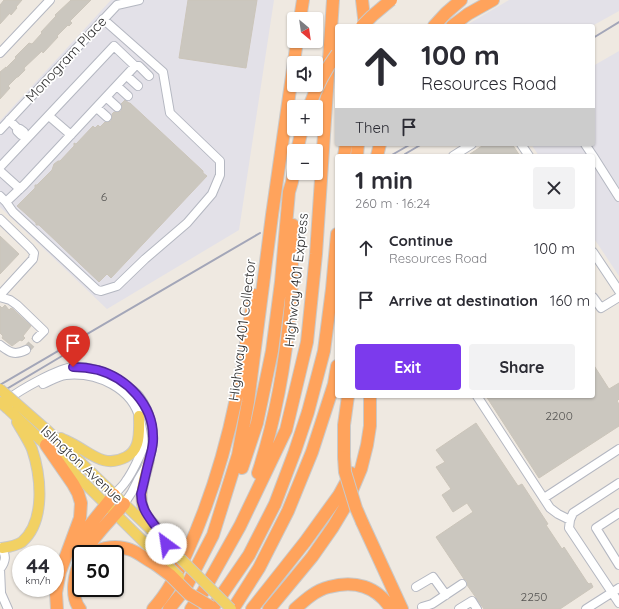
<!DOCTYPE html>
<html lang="en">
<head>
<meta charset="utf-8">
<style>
	body { margin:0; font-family:Quicksand,sans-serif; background:#f2f2f3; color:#2b2b33; height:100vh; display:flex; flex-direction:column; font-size:15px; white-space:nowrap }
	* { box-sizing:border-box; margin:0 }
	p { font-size:13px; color:#7c7c81 }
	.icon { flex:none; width:22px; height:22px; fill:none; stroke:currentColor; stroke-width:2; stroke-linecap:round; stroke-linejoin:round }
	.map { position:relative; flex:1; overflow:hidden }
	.sheet { position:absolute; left:335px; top:154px; width:260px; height:244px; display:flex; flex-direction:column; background:#fff; border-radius:4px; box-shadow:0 1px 3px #0004 }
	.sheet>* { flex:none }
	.top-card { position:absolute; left:335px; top:24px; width:260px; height:122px; border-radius:4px; box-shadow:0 1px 3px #0004; background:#fff; color:#2b2b33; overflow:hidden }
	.needle { width:26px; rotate:151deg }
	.buttons { position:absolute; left:287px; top:12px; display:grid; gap:8px }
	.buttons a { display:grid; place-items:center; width:36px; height:36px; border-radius:4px; background:#fff; box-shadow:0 1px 3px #0004; font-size:20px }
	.speed { position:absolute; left:12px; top:545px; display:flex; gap:8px; font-size:20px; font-weight:700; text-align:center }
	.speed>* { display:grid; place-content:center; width:52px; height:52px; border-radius:50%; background:#fff; box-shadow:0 1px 3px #0004; line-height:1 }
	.speed small { font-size:10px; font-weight:400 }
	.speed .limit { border:2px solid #111; border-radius:6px; background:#fff; color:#111 }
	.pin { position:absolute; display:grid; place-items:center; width:34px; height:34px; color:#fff; margin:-41px -17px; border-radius:50% 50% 50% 0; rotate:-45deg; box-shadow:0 0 4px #0007 }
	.pin .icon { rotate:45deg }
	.me { position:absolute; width:44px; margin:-22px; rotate:329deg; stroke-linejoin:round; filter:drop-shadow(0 0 3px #0008) }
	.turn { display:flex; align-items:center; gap:14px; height:84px; padding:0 20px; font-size:18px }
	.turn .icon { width:52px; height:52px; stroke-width:2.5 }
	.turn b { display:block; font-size:28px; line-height:34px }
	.then { display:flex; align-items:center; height:38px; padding:0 20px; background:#0003; gap:8px; font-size:15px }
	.round { display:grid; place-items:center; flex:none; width:42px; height:42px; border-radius:4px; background:#f2f2f3 }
	.head { display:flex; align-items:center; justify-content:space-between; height:68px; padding:0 20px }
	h1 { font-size:24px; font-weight:800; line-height:30px }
	.primary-button { display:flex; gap:8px; margin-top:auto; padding:8px 20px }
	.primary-button a { flex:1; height:46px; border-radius:4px; background:#7c3aed; color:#fff; font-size:16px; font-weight:800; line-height:46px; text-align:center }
	.primary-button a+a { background:#f2f2f3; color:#2b2b33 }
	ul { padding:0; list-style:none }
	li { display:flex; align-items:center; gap:12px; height:52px; padding:0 20px }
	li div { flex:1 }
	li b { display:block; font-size:15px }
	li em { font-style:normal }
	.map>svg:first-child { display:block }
</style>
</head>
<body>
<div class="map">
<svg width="619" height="609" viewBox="0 0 619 609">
	<rect width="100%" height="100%" fill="#efe9e1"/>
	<path fill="#e3e1e8" d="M111,0H274L239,230L107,309L0,207V121Z
		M509,0H619V11L592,26H465Z
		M619,51V276L593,237V156H539L531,144H593V66Z"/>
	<path fill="#cbc7bf" stroke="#cbc5ba" d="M4,0H22L16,7L17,8L11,15L10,13L0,24V5Z
		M71,0H91L70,21L72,23L69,26L68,25L57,36L58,37L43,53L42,51L24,68L25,70L18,77H17L8,86L10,88L0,99V72L6,67V68L16,58L15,57L29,43L32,44L42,33L41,32L56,16L55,15Z
		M188,0H257L246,68L179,58Z
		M125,100L129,103H130L203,171V173L207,176L111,278L107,274L99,282L39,225H36V223L17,206L35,188V185H37L52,170L54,164L58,161H60L74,146V143L76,144L93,126L95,128L98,125L100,127L105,122H108L111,121L112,118V114L114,112H118L121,111L122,108L121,104Z
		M485,144H512L520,156H467Z
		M0,236L19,254L0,274Z
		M5,305L9,310L11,308L13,309L31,326L23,336L25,338L22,341L20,340L12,346L2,338L3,336L0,333V306L2,308Z
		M593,364L609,389L619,383V399L617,401L619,404V426L539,478L486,396H593Z
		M476,423L518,486L522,484L548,524L546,525L562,549L564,547L587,582L589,584L591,583L593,587L560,609H484L467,585V581L464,579L436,537L473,512L467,503L453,512L442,495L451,489L436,467L445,462L436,450Z"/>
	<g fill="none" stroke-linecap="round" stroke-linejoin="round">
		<path stroke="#c8c4bd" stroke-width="8" stroke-dasharray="8 4" stroke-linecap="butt" d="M26,350L37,338"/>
		<defs>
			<path id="minor" d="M0,53L50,0
				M135,66H139L149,76
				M127,76L138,86
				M117,86L128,96
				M106,97L117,107
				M97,108L107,117
				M49,116L71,135
				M9,120L17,128V131L21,135H24V132L20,129L17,128
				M0,130L117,5L139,0
				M521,144L529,156
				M585,144L593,156
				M453,156L472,144
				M593,156L619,197
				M0,167L114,46L135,66L24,185L6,202
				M0,171L20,189
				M0,196L6,202L13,212L97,290L101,291L117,286L145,259L187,223L212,194L220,175V161L170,113L163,72L103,19
				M0,219L30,248L34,253L33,259L0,295
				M593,252L619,291
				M0,297L10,300L17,305L44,331L37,338
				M593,297L601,308L619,297
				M0,345C9,352 14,356 26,350
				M43,384C50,381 58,376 66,375C97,372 133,388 140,420C142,428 145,440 143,448C140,456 132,473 126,481C123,486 118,490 114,495
				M477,396L550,508L558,514L570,520
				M7,400C20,390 58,368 74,367C91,366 109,373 122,382C128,386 134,390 139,396C152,413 157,438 149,459C147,466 142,473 138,480C134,489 130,496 124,504
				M619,483L573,513L570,520L569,528L619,603
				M544,498L619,449
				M619,513L596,528L619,565
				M0,547C7,555 6,561 0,569
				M0,569L1,592
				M416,587L433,577L446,595
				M0,591L8,609
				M422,607L432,604L462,584
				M459,609L472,601L477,609
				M586,609L619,588"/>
			<path id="major" d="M16,403L48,431L166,544
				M8,409L46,445L159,557
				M61,438C67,441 74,444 80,448C95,457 107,467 126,457C132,454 135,450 137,444C140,435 139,424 139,416
				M149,460C145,479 136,497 146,515C149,519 153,523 156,527
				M2,548C9,547 16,546 22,542C46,521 41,476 32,449C28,440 22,431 17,422"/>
			<path id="highway" d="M362,0L365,26
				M300,19L303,0
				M434,26L446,13L461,0
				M452,26L468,14L493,0
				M297,151L302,129
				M344,156L346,144
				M357,156L358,144
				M377,156L380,144
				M46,445L73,484L78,493L81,503L80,518L60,572L56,593L57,609
				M344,457V425L348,396
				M242,468L257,423L272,351L281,282L289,192L292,182L294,169
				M258,473C276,418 286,360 291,302C292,277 292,251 293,225
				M362,522L402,609
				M73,549L82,535L114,495
				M84,554C93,536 111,520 124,504
				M92,554C102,546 119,545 131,550C139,553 147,560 155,564
				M80,609C70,597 74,573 81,560
				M153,609C168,593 178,572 187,552C209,504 225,452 236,399C243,365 248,330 254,295
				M169,609L185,589L213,535L238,455L248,402L272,215L297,41
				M191,609L203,592L240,526L286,430L307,342L316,254L333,0
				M212,609L249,555L275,504L295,451L308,412L324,351L332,289L337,234
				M233,609L259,568L288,511L312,452L334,384L337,366
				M252,609L305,542L339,495L351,473
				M269,609L312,557L333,527L345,507L361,469L367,445L370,426V396
				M295,609C305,600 316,590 329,587C354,580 377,586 391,609"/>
		</defs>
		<use href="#minor" stroke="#b4b7c1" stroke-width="10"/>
		<use href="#major" stroke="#c9c9c9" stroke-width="12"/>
		<use href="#highway" stroke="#c9c9c9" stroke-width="14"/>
		<use href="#minor" stroke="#fff" stroke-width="8"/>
		<use href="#major" stroke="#f2d163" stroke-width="10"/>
		<use href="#highway" stroke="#ffa35c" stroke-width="12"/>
		<path stroke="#a3a6b8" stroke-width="2" d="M593,38L619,22
			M405,154L422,144
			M390,156L411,144
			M0,385L260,233
			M0,393L62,356"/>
		<defs>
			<path id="major-bridge" d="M0,389L16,403
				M0,402L8,409
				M166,544L231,609
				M159,557L179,577"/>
			<path id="highway-bridge" d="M362,26L372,16L391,0
				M309,107C316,88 325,70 337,54
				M344,457L345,472L356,508L362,522
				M155,564L170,575L189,594L211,607"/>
		</defs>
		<use href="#major-bridge" stroke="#c9c9c9" stroke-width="12" stroke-linecap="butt"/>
		<use href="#highway-bridge" stroke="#c9c9c9" stroke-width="14" stroke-linecap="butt"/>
		<use href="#major-bridge" stroke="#f2d163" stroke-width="10"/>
		<use href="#highway-bridge" stroke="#ffa35c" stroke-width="12"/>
	</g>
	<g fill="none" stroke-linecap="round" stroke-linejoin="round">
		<defs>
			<path id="route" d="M73,367C81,367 90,368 98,370C127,378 153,405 153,436C154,445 151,452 149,461C146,472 144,483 141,494C141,511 151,519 160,533C162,536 164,541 166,544"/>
		</defs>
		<use href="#route" stroke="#51269a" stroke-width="10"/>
		<use href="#route" stroke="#7c3aed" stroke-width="7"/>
	</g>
	<g text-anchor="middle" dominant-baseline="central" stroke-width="3.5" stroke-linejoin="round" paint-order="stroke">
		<g font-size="12" fill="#555452">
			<text x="104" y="196">6</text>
			<text x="559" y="415">2200</text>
			<text x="534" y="596">2250</text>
		</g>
		<g font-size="14" fill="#2e2e2e" stroke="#fff">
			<text transform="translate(66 59) rotate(-47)">Monogram Place</text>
			<text transform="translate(296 280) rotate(-84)">Highway 401 Express</text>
			<text transform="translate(242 330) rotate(-83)">Highway 401 Collector</text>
			<text transform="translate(82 464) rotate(43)">Islington Avenue</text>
		</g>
	</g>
</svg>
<div class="buttons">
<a><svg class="needle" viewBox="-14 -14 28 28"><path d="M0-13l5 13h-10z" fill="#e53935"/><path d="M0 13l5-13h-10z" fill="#7c7c81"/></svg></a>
<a><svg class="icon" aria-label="sound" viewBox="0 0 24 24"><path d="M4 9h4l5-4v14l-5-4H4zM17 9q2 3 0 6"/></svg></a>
<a>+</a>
<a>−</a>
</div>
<div class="speed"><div>44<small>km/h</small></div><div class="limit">50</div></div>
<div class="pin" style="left:73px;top:367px;background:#d93025"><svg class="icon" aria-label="arrive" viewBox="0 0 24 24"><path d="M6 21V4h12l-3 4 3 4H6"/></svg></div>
<svg class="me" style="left:166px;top:544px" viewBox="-20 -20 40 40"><circle r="19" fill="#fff"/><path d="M0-13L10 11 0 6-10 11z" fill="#7c3aed"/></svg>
<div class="top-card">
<div class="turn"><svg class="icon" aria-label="ahead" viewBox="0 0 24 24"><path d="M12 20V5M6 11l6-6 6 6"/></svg><div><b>100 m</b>Resources Road</div></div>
<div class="then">Then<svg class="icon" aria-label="arrive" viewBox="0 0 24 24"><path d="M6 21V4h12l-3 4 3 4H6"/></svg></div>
</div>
<section class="sheet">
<div class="head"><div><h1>1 min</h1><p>260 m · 16:24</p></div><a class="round"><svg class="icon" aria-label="close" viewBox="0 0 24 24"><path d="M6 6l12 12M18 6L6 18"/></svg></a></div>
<ul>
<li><svg class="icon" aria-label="ahead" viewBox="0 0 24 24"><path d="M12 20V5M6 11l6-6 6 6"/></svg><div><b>Continue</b><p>Resources Road</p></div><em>100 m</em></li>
<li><svg class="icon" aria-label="arrive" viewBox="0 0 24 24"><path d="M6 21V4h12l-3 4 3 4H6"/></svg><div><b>Arrive at destination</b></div><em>160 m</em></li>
</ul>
<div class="primary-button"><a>Exit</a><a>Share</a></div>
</section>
</div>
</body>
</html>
